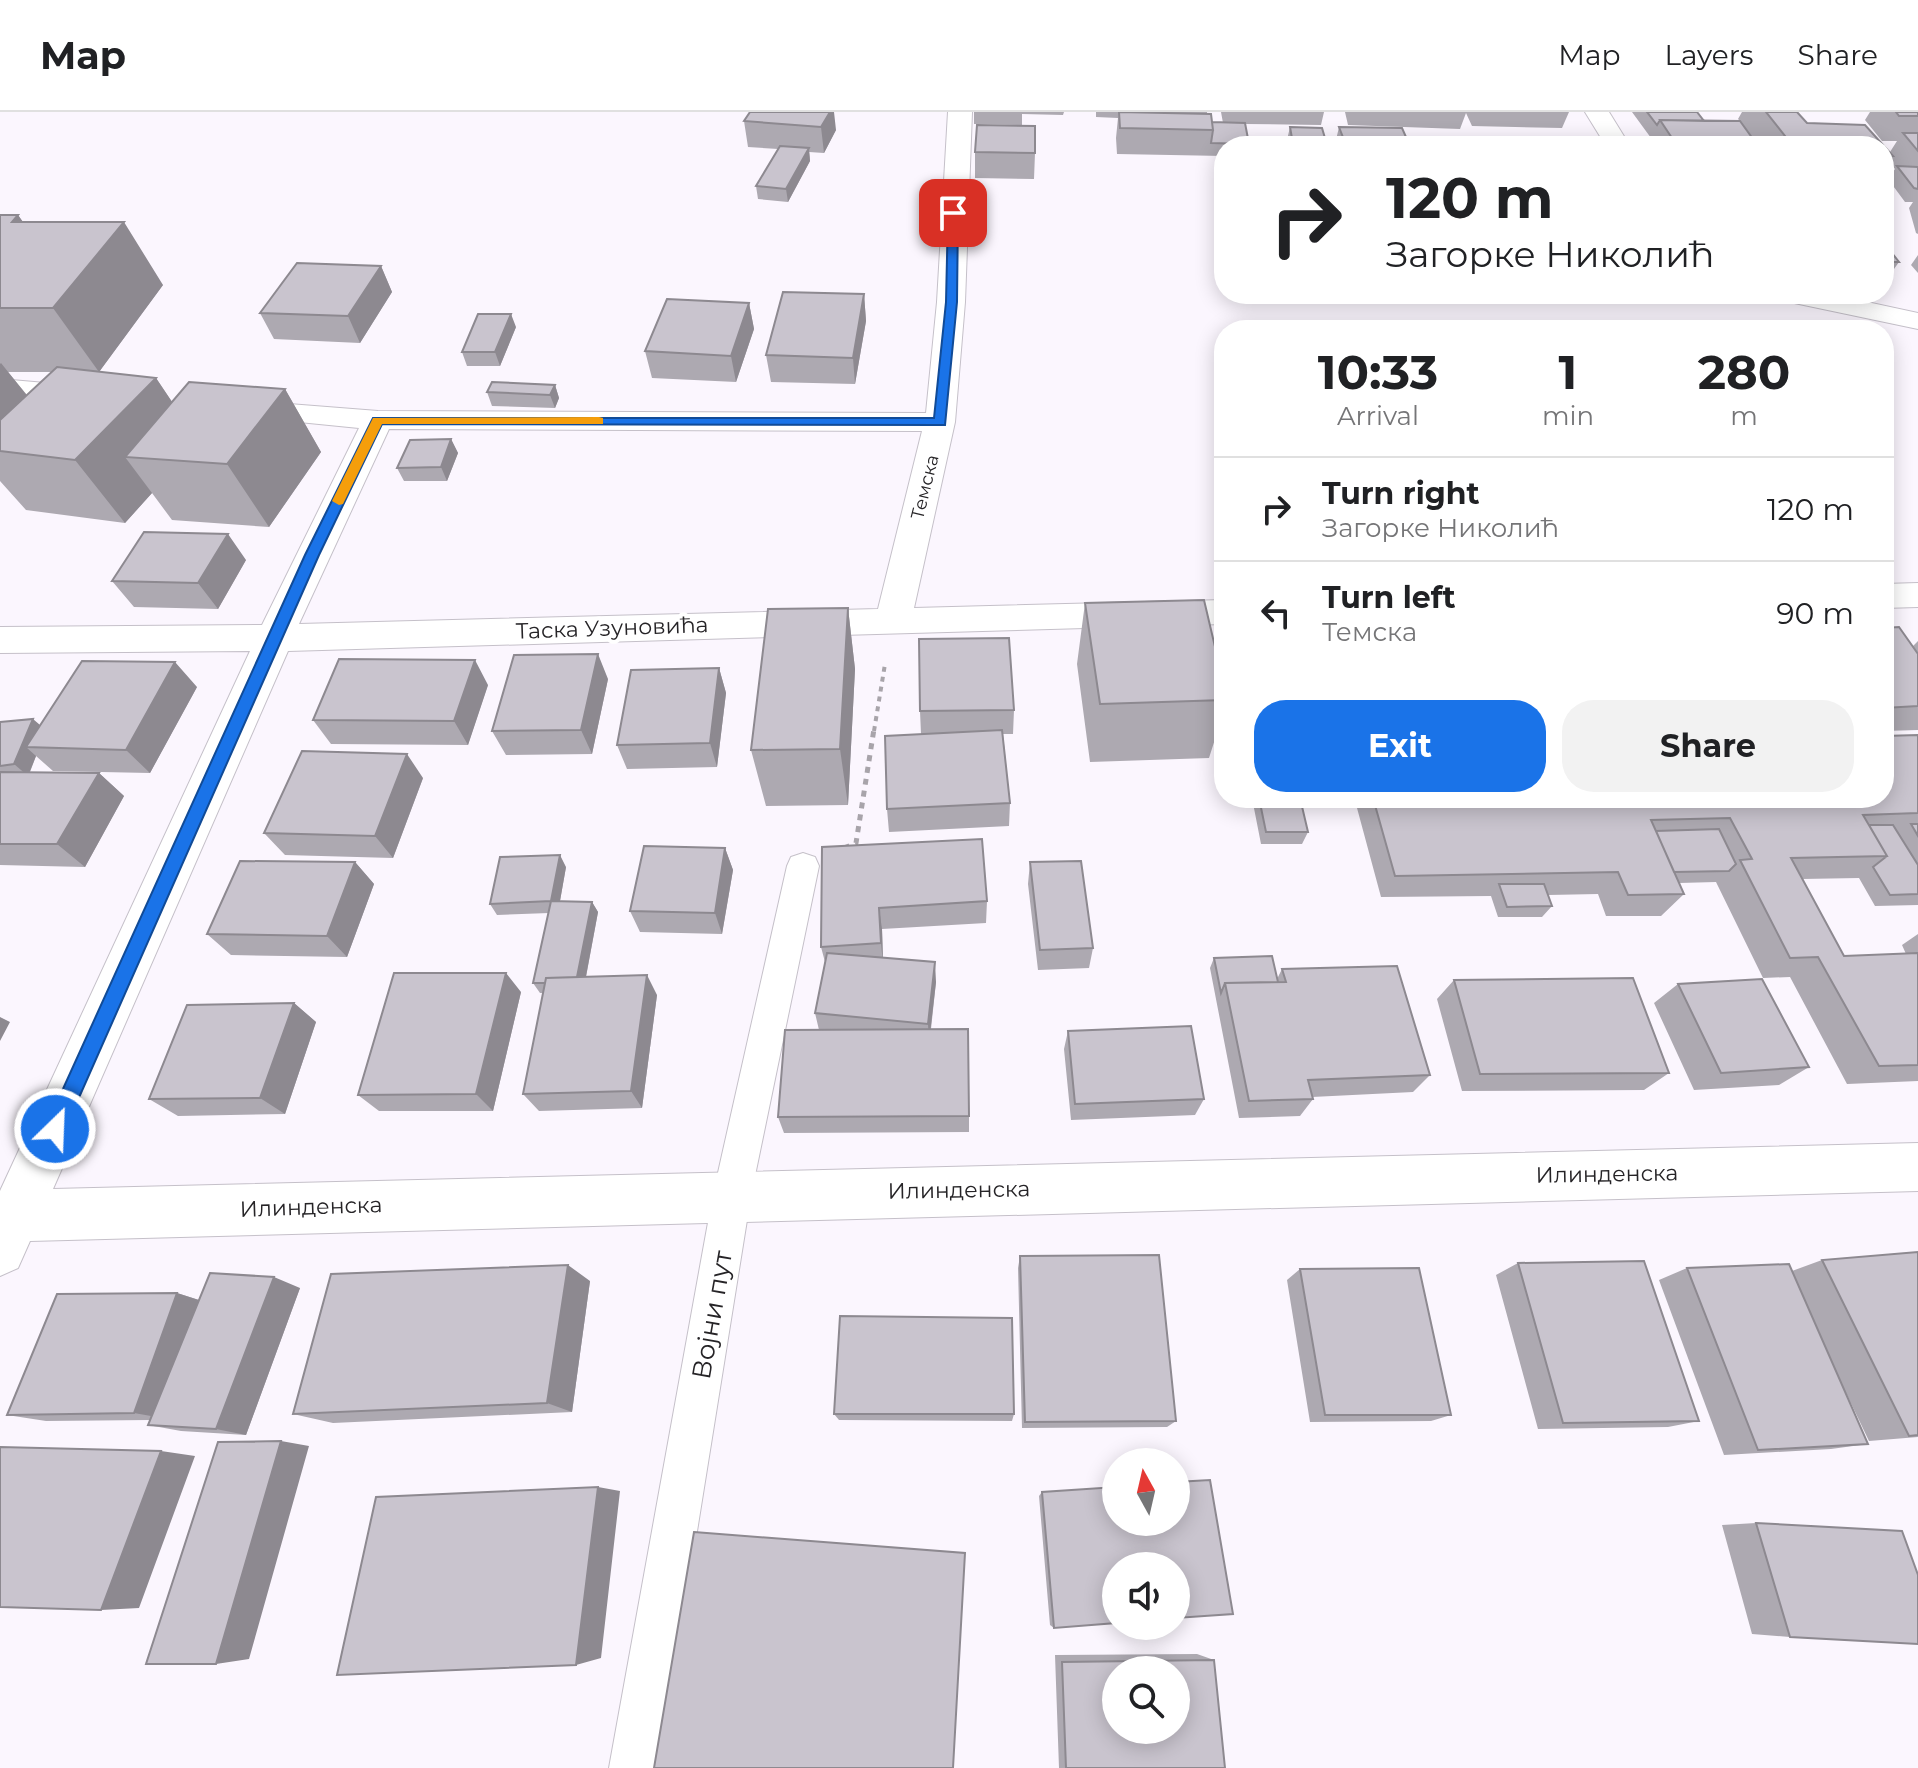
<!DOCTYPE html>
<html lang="en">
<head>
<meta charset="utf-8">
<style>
	body { margin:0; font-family:Montserrat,sans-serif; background:#f2f2f2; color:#202124; height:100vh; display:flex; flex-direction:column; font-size:30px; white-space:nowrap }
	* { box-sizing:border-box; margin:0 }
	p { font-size:26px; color:#757577 }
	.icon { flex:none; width:44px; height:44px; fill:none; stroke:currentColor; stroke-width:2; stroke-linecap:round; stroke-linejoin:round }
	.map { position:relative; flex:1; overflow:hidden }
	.details { position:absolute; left:1214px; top:208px; width:680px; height:488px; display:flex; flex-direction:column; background:#fff; border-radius:32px; box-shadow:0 4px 20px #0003 }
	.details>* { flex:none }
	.hud { position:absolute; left:1214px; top:24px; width:680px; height:168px; border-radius:32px; box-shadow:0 4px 20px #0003; background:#fff; color:#202124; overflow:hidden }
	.needle { width:52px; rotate:352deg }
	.controls { position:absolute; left:1102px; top:1336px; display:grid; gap:16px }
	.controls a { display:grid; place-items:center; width:88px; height:88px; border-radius:50%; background:#fff; box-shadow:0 4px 20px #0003; font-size:40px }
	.pin { position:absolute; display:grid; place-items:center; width:68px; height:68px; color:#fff; margin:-34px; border-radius:16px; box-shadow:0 4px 12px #0006 }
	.me { position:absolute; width:88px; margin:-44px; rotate:24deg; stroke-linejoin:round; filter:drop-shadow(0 0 6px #0008) }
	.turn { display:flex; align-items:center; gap:28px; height:168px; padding:0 40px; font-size:36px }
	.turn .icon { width:104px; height:104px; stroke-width:2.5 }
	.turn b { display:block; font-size:56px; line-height:68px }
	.eta { display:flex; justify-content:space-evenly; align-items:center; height:136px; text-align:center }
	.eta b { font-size:48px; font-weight:700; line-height:56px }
	.cta { display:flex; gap:16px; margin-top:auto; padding:16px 40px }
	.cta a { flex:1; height:92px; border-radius:32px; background:#1a73e8; color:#fff; font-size:32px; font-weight:700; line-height:92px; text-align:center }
	.cta a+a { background:#f2f2f2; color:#202124 }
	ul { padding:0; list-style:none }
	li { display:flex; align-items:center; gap:24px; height:104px; padding:0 40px; border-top:2px solid #e0e0e0 }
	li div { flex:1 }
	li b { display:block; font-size:30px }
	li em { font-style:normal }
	header { display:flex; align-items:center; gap:48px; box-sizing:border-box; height:112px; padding:0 40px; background:#fff; border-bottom:2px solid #e0e0e0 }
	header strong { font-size:38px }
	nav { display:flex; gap:44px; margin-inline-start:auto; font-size:28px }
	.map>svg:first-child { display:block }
</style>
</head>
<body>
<header>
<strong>Map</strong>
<nav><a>Map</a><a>Layers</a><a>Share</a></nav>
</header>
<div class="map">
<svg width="1918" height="1656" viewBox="0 0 1918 1656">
	<rect width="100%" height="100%" fill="#fbf6fe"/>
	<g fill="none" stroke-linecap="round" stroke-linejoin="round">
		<defs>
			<path id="lane" d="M803,741L815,745L819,754L751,1083L659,1656H609L713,1083L787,754L791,745Z"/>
			<path id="street" d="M948,0H972L965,190L955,310L914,496L1224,488V512L288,539L53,1077L1918,1031V1079L30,1129L18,1156L0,1164V1079L250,539L0,541V515L262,513L359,316L228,303L224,297L228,291L239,288L378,299L926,301L937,190ZM389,317L922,319L878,497L299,512Z
				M1585,0H1609L1630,34H1606Z
				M1776,182H1830L1918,201V217L1780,188Z
				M0,267L91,275L102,278L106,284L102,290L91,293L0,285Z
				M1918,471V495L1884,496V472Z"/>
		</defs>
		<use href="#lane" stroke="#c5c0c9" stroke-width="2"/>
		<use href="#street" stroke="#c5c0c9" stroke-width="2"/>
		<path stroke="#a8a4aa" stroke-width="4" stroke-dasharray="5 5" stroke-linecap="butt" d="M874,619L885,552"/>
		<path stroke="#a8a4aa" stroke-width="5" stroke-dasharray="6 6" stroke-linecap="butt" d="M844,736L856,731L874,617"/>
		<use href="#lane" fill="#fff" fill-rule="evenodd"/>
		<use href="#street" fill="#fff" fill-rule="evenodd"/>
	</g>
	<path fill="#ada9b1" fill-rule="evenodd" d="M750,0L836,18L824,41L809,40L810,49L788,90L758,87L756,74L778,37L748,35L744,9Z
		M974,0H1064L1063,3L1022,2V13L974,12Z
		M1096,0H1207V2L1212,10L1223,11L1221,0H1324L1321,13L1245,12L1248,34H1224V44L1117,42L1116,26L1118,6L1096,5Z
		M1345,0H1569L1562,16L1472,14L1466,1L1460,17L1348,13Z
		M1632,0H1697L1704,9H1740L1738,7L1742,0H1797L1807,11L1865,13L1890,40L1897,29H1882L1865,8L1870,0H1918V122L1916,121L1909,96L1913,90H1905L1888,67L1895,57L1889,50L1884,58V34H1759L1746,17L1758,34H1648L1651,26Z
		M1290,15L1327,33V34H1288L1287,28Z
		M1339,15L1410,34H1338L1336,28Z
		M975,40L1035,41L1034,67L975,66Z
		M0,103H18L23,110L163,173L99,260L156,266L172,290L285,277L321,340L269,415L172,408L152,381L125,411L26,398L0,369ZM8,260H53L27,283Z
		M1884,131L1899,150L1884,171Z
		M1918,143V161L1911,153Z
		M381,154L392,180L360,231L274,227L260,201Z
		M864,182L866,209L855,272L771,270L766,243Z
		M749,191L754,217L736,270L652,266L645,239Z
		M516,215L500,254H467L462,240Z
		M555,273L559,286L555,296L492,294L487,280Z
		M451,327L458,341L447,369H404L397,356Z
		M246,448L218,497L134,495L112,469Z
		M1085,491L1224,573V599L1209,646L1090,650L1077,552Z
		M848,496L855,557L848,693L766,694L751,638Z
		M1884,516L1913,534L1918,529V618L1884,619Z
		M719,556L726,581L717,655L627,657L617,633Z
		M608,567L592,642L506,643L492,619Z
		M488,573L468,633L331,632L313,608Z
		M197,575L150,661L53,659L36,644L30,660L99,661L124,684L85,755L0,753V610L40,613Z
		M1014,598L1013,622H1003L1010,691L1009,714L889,720L887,697L921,622L920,599Z
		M1918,623V793L1875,794L1859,766L1802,767L1844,844L1906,842L1902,833L1918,822V969L1847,972L1790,865L1763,866L1716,770L1679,771L1684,782L1661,804H1606L1598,782L1548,783L1552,794L1542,805H1498L1491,784L1381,785L1357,696L1362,686H1884Z
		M423,666L393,746L285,743L264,721Z
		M1252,686H1300L1308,720L1302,732H1261Z
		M822,735L987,789L986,811L882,817L883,846L936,870L931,917L969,1004V1020L784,1021L778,1005L819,918L815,901L825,850L821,835Z
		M725,736L733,758L722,822L640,820L630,799Z
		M355,750L374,772L347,845L231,843L207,822Z
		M1030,750L1093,836L1089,856L1038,858L1028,772Z
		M566,755L560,789L592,790L598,800L586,865L657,883L642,996L539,999L523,982L543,881H540L533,871L549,801L497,803L490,792Z
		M1214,846L1277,867L1282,857L1430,963L1413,980L1312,985L1313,987L1300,1004L1239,1006L1210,856Z
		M1454,868L1669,961L1644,978L1462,979L1437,887Z
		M1678,872L1809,955L1779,973L1694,978L1654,891Z
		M521,880L493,999H379L358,983Z
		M294,891L316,910L285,1002L178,1004L149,987Z
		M1068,919L1204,987L1195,1003L1071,1008L1064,937Z
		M1918,1140V1325L1869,1329L1837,1262L1868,1332L1831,1337L1724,1343L1659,1168L1687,1156L1792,1159L1822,1148Z
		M1020,1144L1176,1309L1167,1315L1022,1316L1018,1156Z
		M1518,1151L1699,1309L1668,1315L1538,1317L1496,1163Z
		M1300,1157L1451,1303L1431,1309L1310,1310L1287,1168Z
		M590,1169L572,1300L333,1311L293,1302Z
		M300,1176L246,1323L181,1319L148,1313L150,1308L46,1309L7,1303L177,1181L199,1188Z
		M834,1302H1014L1012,1309L839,1308Z
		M1042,1380L1054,1516L1050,1513L1039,1384Z
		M1756,1411L1790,1525L1752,1522L1722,1413Z
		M1197,1542L1214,1548L1225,1656H1059L1055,1543Z"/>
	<path fill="#8d8990" d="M830,0H834L836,18L824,41L821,15Z
		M809,36L810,49L788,90L786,77Z
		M18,103L62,166L12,110Z
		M124,110L163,173L99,260L53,196Z
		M381,154L392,180L360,231L348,204Z
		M864,182L866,209L855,272L853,246Z
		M749,191L754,217L736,270L731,244Z
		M511,202L516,215L500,254L495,240Z
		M1,251L52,315L0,339V252Z
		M156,266L199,330L125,345L152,381L125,411L75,348Z
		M555,273L559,286L555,296L550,283Z
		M285,277L321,340L269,415L227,352Z
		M451,327L458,341L447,369L441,355Z
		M228,422L246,448L218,497L198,471Z
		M848,496L855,557L848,693L840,637Z
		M598,542L608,567L592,642L581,618Z
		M475,548L488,573L468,633L454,609Z
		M175,550L197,575L150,661L126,638Z
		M719,556L726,581L717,655L710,631Z
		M33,607L47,619L26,635L36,644L28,664L14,652Z
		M407,642L423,666L393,746L375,724Z
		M99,661L124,684L85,755L57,732Z
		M725,736L733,758L722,822L715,801Z
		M560,743L566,755L558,800L551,789Z
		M355,750L374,772L347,845L327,824Z
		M592,790L598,800L583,880L576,870Z
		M879,796L882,817L883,852L881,831Z
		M935,850L936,870L929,930L928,912Z
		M506,861L521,880L493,999L476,982Z
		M647,863L657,883L642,996L631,979Z
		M294,891L316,910L285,1002L260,986Z
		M0,905L10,910L0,929Z
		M568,1153L590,1169L572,1300L547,1291Z
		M274,1165L300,1176L246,1323L216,1317Z
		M177,1181L208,1191L168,1307L134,1301Z
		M281,1329L309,1334L249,1547L216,1552Z
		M161,1339L195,1344L139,1496L101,1498Z
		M598,1375L620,1379L601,1546L576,1553Z"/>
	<path fill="#c9c4ce" stroke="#8d8990" stroke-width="2" fill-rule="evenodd" d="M750,0H830L821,15L744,9Z
		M1119,0L1211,2L1213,18L1120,16Z
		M1647,0H1697L1704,9L1660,8L1657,13Z
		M1766,0H1797L1807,11L1865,13L1893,44H1884V34H1793Z
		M1896,0H1918V4H1899Z
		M1660,8L1740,9L1758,34L1676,32Z
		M1212,10L1245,11L1249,32L1211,31L1213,18Z
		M977,13L1035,14V41L975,40Z
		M1290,15L1322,16L1327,33L1293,32Z
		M1339,15L1402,16L1410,34L1346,33Z
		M1903,21H1918V39Z
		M780,34L809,36L786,77L756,74Z
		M1897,54L1918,55V77L1914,76Z
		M0,103H18L12,110H124L53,196H0Z
		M1884,131L1899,150H1884Z
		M297,151L381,154L348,204L260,201Z
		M783,180L864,182L853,246L766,243Z
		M667,187L749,191L731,244L645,239Z
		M478,202H511L495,240H462Z
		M57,255L156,266L75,348L0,339V308Z
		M189,270L285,277L227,352L125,345Z
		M492,270L555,273L550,283L487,280Z
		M451,327L441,355L397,356L410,328Z
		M144,420L228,422L198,471L112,469Z
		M1204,488L1224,573V588L1100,592L1085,491Z
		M848,496L840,637L751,638L768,497Z
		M1899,515L1918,542V594L1884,596V516Z
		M1009,526L1014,598L920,599L919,527Z
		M598,542L581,618L492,619L514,543Z
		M339,547L475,548L454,609L313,608Z
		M82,549L175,550L126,638L26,635Z
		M719,556L710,631L617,633L631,558Z
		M33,607L14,652L0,654V610Z
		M1002,618L1010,691L887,697L885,624Z
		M1918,623V701L1863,703L1887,744L1791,746L1844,844L1918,841V953L1879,954L1818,845L1790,846L1740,748L1752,747L1730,706L1651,708L1684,782L1628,783L1618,760L1395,764L1373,686H1884V624Z
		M302,639L407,642L375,724L264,721Z
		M0,660L99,661L57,732H0Z
		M1259,686H1300L1308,720H1266Z
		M1911,712H1918V724Z
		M1869,713H1893L1918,753V782L1890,783L1873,755L1887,744Z
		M1719,717L1736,752L1729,759L1674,760L1656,719Z
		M982,727L987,789L879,796L881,831L821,835L822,735Z
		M644,734L725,736L715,801L630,799Z
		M560,743L551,789L490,792L500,745Z
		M240,749L355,750L327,824L207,822Z
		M1081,749L1093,836L1040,838L1030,750Z
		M1499,772H1544L1552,794L1507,795Z
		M551,789L592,790L577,865L546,866L545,871H533Z
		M827,841L935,850L928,912L815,901Z
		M1272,844L1278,870L1225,871L1221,881L1214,846Z
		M1397,854L1430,963L1308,968L1313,987L1249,989L1225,871L1286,870L1282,857Z
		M394,861H506L476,982L358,983Z
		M647,863L631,979L523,982L546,866Z
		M1633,866L1669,961L1480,962L1454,868Z
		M1762,867L1809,955L1721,961L1678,872Z
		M294,891L260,986L149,987L187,893Z
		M1191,914L1204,987L1075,992L1068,919Z
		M968,917L969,1004L778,1005L785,918Z
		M1918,1140V1323L1909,1324L1822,1148Z
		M1159,1143L1176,1309L1025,1310L1020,1144Z
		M1644,1149L1699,1309L1563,1311L1518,1151Z
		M1789,1152L1868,1332L1758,1338L1687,1156Z
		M568,1153L547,1291L293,1302L331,1162Z
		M1419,1156L1451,1303H1325L1300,1157Z
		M210,1161L274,1165L216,1317L148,1313Z
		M177,1181L134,1301L7,1303L57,1182Z
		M840,1204L1012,1206L1014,1302H834Z
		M281,1329L216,1552H146L218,1330Z
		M0,1335L161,1339L101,1498L0,1495Z
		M1210,1368L1233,1502L1176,1506V1454H1116V1511L1054,1516L1042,1380L1116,1375V1410H1176V1370Z
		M598,1375L576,1553L337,1563L376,1385Z
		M1756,1411L1902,1419L1918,1463V1532L1790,1525Z
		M694,1420L965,1441L953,1656H654Z
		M1214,1548L1225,1656H1066L1062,1550ZM1116,1558H1176V1618H1116Z"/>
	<path fill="#1a73e8" stroke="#114b97" stroke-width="2" d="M953,97L958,101L957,190L945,313L382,312L319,443L62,1024L55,1027L48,1024L45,1017L48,1010L305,443L373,306H934L946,190L948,101Z"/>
	<path fill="#f59e0b" d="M599,305L603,306V312H382L343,392L339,393L332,389L373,306Z"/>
	<g text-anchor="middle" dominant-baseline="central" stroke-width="8" stroke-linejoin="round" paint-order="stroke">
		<g font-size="18" fill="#262427" stroke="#fff">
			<text transform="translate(925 375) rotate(-76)">Темска</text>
		</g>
		<g font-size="22" fill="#262427" stroke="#fff">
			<text transform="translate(612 516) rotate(-2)">Таска Узуновића</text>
			<text transform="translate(1607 1062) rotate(-1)">Илинденска</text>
			<text transform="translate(959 1078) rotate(-1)">Илинденска</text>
			<text transform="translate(311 1095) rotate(-2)">Илинденска</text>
		</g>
		<g font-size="26" fill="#262427" stroke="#fff">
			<text transform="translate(712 1203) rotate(-80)">Војни пут</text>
		</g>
	</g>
</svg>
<div class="controls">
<a><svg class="needle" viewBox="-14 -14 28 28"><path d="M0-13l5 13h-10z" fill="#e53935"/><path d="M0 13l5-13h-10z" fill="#757577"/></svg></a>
<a><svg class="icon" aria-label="sound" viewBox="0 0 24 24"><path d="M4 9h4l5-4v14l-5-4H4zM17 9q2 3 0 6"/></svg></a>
<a><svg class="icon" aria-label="search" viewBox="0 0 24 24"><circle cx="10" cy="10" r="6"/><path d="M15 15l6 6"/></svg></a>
</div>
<div class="pin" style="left:953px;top:101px;background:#d93025"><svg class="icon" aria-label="arrive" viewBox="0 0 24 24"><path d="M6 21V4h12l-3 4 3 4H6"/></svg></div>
<svg class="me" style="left:55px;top:1017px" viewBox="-20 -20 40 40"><circle r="17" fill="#1a73e8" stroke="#fff" stroke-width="3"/><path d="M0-11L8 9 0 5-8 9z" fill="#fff"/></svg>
<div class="hud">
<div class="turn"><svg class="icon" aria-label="right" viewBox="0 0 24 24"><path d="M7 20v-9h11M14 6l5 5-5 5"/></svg><div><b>120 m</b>Загорке Николић</div></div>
</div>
<section class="details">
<div class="eta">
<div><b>10:33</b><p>Arrival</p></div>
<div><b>1</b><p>min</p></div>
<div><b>280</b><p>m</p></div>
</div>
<ul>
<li><svg class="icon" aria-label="right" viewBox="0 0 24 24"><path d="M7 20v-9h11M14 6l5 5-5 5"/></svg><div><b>Turn right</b><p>Загорке Николић</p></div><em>120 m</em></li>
<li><svg class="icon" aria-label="left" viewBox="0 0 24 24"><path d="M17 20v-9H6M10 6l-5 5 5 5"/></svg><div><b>Turn left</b><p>Темска</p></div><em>90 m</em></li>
</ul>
<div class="cta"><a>Exit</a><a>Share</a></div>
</section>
</div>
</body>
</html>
